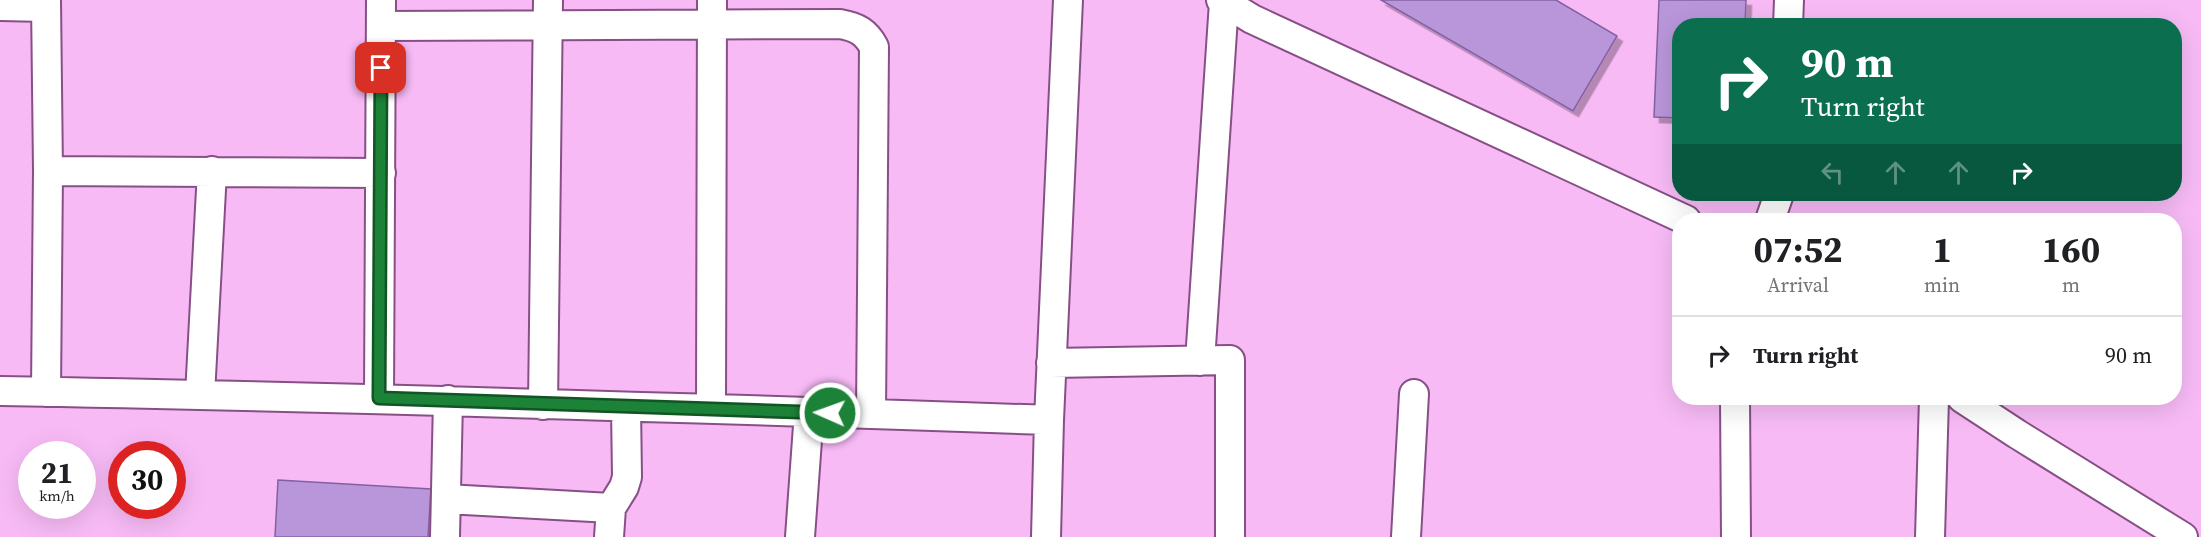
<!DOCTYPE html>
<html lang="en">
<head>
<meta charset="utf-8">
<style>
	body { margin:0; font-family:"Source Serif 4",serif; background:#f2f2f2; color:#202124; height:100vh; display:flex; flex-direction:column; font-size:22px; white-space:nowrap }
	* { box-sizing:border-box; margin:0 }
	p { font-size:20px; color:#757577 }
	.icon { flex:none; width:33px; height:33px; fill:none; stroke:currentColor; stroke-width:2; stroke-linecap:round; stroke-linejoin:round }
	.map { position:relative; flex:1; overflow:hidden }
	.sheet { position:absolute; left:1672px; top:213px; width:510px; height:192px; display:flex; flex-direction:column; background:#fff; border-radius:24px; box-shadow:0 6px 24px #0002 }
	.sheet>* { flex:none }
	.guide { position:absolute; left:1672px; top:18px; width:510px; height:183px; border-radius:24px; box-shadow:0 6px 24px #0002; background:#0b6e4f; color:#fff; overflow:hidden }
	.speed { position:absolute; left:18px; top:441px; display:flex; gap:12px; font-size:30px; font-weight:700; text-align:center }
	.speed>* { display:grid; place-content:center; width:78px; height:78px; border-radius:50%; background:#fff; box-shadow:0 6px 24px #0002; line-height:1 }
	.speed small { font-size:15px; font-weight:400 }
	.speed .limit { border:9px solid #d22; background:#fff; color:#111 }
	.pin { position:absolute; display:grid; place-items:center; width:51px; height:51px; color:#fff; margin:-26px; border-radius:12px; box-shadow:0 3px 9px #0006 }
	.me { position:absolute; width:66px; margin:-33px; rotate:272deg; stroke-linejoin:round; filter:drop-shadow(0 0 4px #0008) }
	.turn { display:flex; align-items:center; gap:21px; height:126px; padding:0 30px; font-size:27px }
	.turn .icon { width:78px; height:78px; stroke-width:2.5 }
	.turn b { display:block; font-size:42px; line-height:51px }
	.lanes { display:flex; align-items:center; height:57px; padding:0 30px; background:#0003; justify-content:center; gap:30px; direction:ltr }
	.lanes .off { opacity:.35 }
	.eta { display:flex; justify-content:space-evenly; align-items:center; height:102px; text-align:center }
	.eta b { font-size:36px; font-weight:700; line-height:42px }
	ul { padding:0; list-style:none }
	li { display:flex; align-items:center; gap:18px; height:78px; padding:0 30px; border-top:2px solid #e0e0e0 }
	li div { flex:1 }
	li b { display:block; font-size:22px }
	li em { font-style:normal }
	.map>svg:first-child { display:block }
</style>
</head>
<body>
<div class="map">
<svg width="2201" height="537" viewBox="0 0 2201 537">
	<defs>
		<filter id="shadow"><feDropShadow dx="5.5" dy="5.5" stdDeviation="0" flood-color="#0004"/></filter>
	</defs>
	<rect width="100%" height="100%" fill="#f7baf5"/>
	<path fill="#b996da" stroke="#8361a2" stroke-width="1.5" filter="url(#shadow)" d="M1381,0H1556L1617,36L1573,111Z
		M1659,0H1746L1745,26H1680V118L1654,117Z
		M278,480L431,489L428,537H275Z"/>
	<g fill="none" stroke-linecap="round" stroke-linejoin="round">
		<defs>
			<path id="street" d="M1221,0L1252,19L1686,220
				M0,6L46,7
				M381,26L840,24C857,27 866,32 874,47L871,414
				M1788,26L1789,0
				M48,171L381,173
				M1770,220L1779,194
				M1200,361L1224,2
				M1051,363L1230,360V537
				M0,391C350,397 699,408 1049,420
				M46,392L48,171L46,0
				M200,395L212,171
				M379,398L381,0
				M1735,398L1736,537
				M1962,398L2017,434L2183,537
				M543,405L548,0
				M711,409L712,0
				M446,499L611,508
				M445,537L448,400
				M609,537L611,508L624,487L627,477L626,407
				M800,537L809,412
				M1046,537L1049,420L1068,0
				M1406,537L1414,394
				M1930,537L1934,398"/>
		</defs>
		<use href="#street" stroke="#865085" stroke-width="32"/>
		<use href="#street" stroke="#fff" stroke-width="28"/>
	</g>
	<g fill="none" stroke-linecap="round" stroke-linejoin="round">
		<defs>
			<path id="route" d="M381,68L379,398L830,413"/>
		</defs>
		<use href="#route" stroke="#125424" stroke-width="15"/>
		<use href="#route" stroke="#1b8237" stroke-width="10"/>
	</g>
</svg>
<div class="speed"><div>21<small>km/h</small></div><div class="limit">30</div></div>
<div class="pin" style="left:381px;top:68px;background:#d93025"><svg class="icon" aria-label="arrive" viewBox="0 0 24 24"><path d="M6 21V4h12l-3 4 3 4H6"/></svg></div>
<svg class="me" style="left:830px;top:413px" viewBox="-20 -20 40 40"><circle r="17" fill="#1b8237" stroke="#fff" stroke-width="3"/><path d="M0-11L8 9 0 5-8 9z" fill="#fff"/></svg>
<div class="guide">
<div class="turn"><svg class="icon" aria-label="right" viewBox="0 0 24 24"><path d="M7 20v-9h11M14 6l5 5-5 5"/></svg><div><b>90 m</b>Turn right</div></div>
<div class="lanes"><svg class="icon off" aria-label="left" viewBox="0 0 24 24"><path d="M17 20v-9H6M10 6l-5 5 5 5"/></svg><svg class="icon off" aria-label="ahead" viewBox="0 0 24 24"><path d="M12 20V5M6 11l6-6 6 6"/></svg><svg class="icon off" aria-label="ahead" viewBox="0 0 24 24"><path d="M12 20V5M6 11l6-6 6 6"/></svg><svg class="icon" aria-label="right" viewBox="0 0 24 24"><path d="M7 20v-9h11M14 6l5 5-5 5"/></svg></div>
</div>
<section class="sheet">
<div class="eta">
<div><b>07:52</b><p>Arrival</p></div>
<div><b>1</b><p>min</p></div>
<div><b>160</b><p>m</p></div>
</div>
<ul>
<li><svg class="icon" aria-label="right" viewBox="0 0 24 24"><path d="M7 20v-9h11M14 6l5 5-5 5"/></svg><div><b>Turn right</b></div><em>90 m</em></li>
</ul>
</section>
</div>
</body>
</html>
